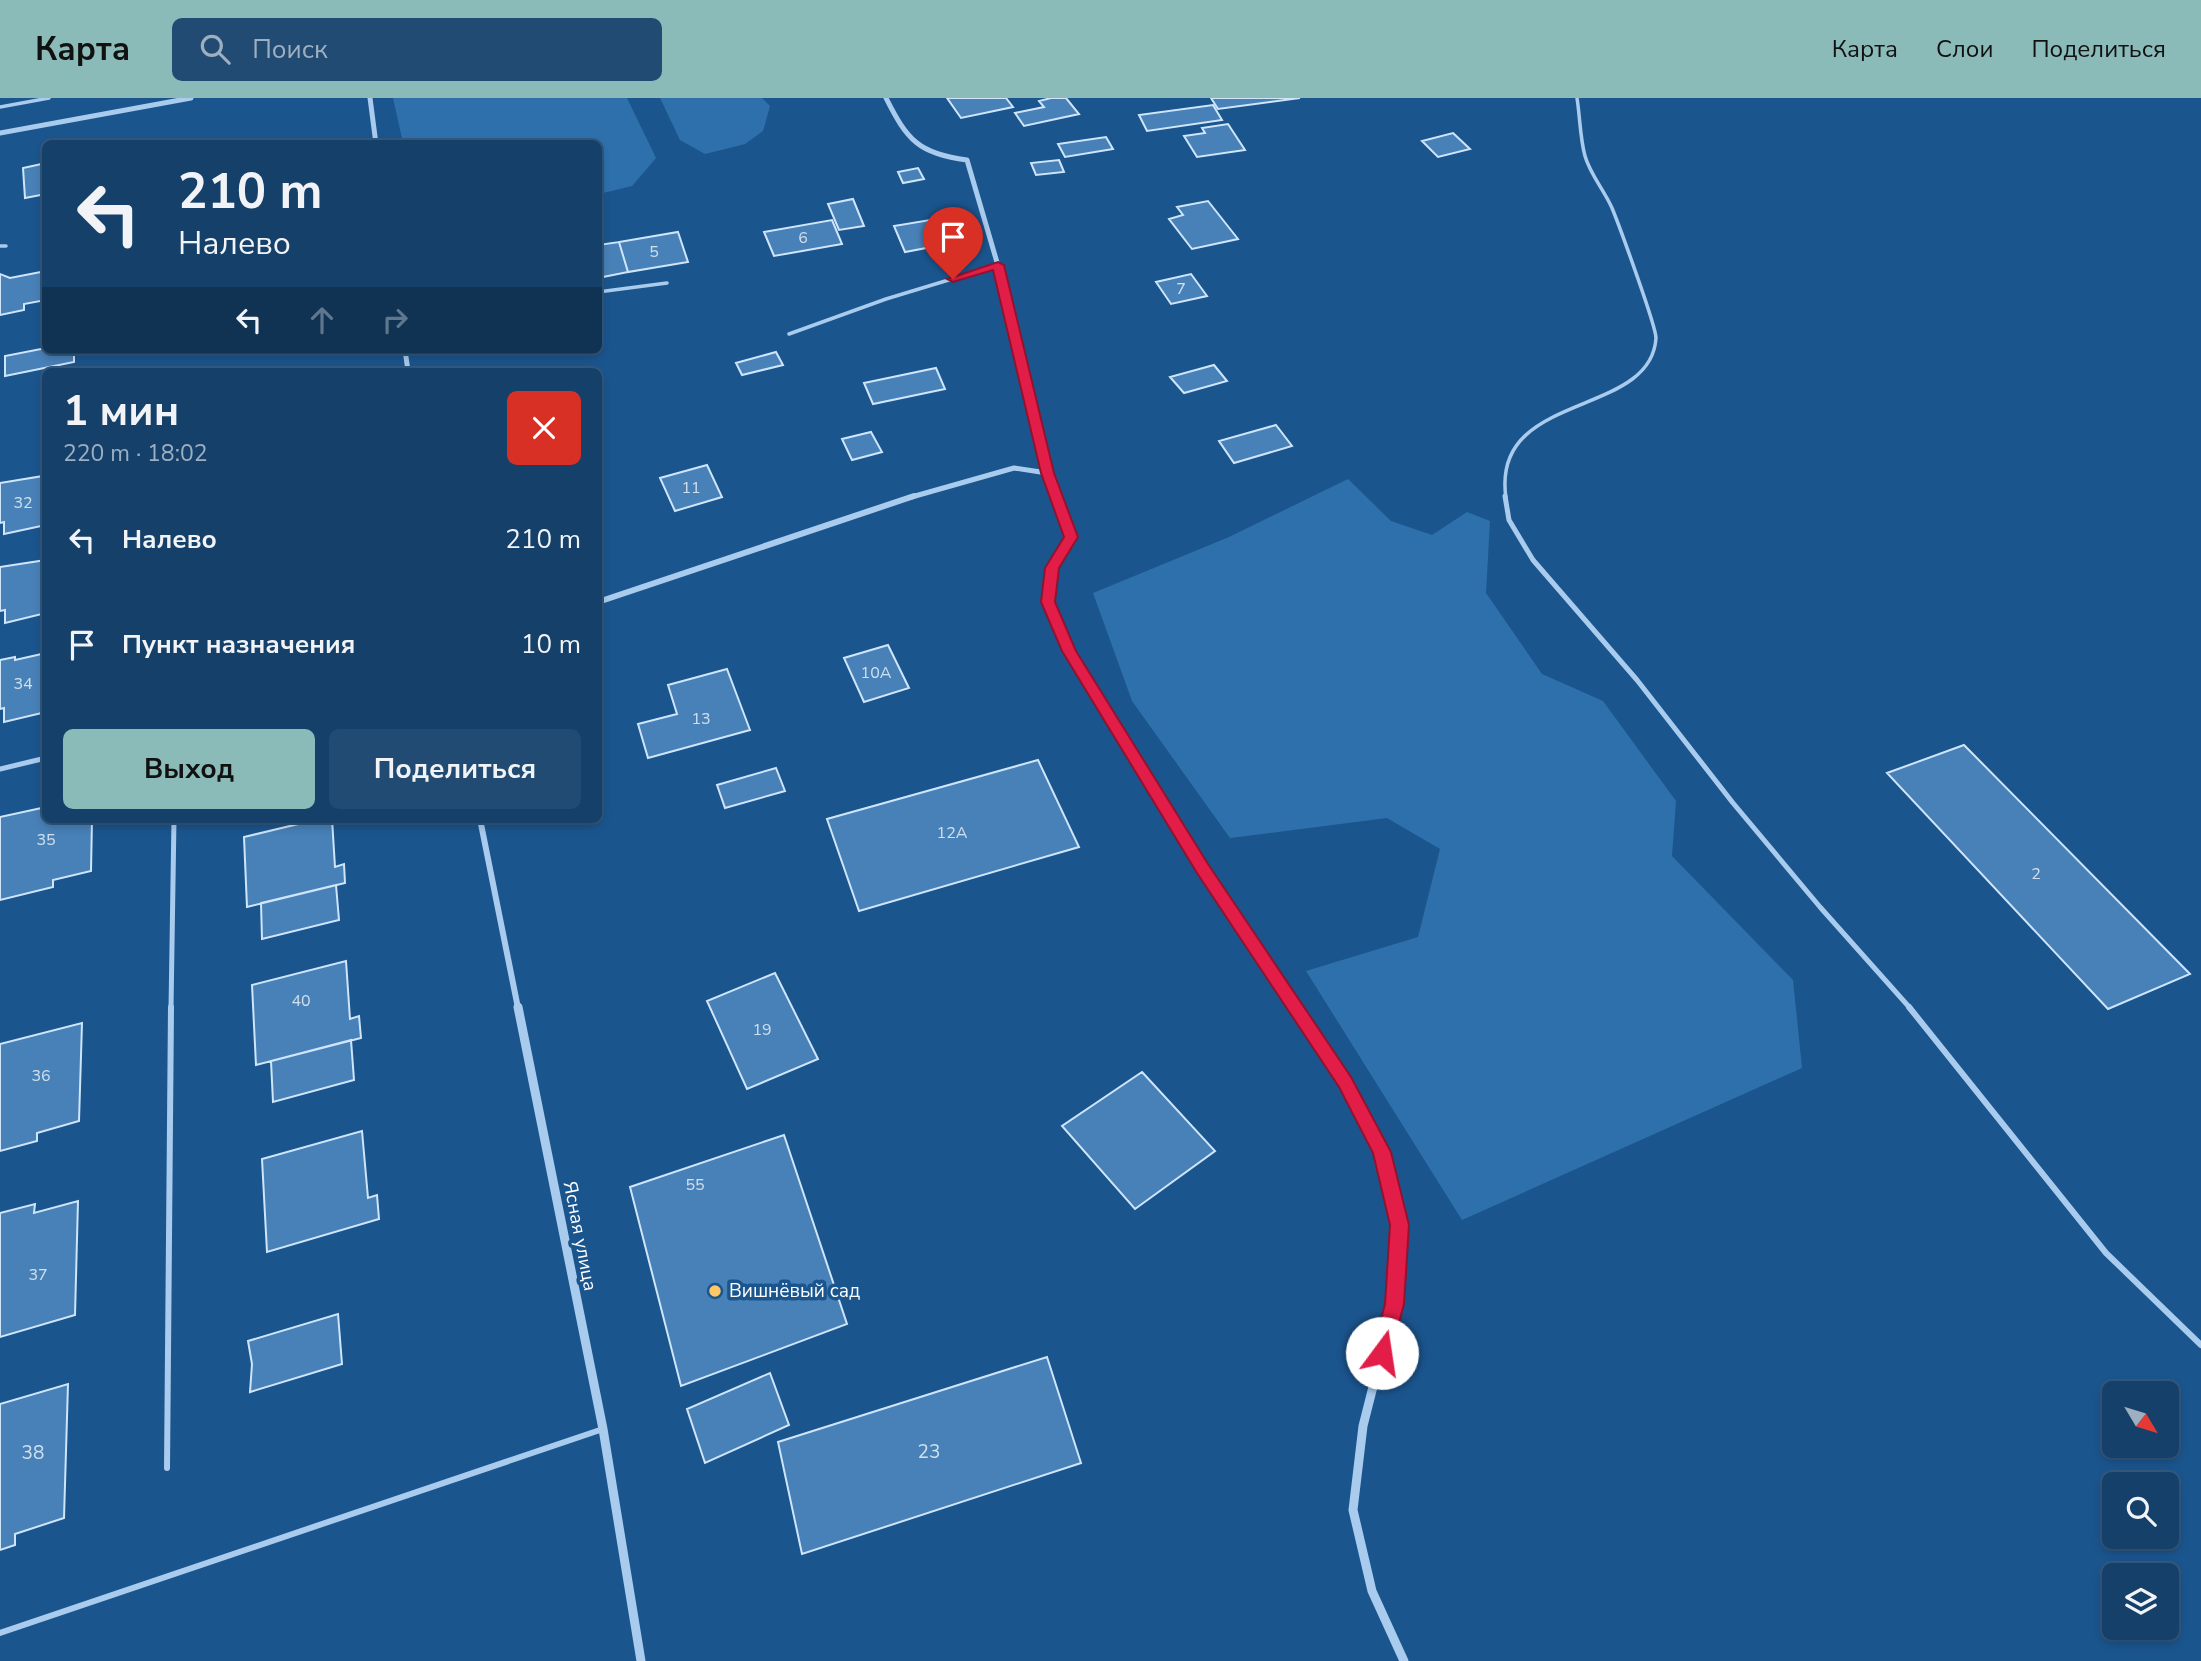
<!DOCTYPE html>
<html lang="ru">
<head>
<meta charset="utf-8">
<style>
	body { margin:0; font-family:"Nunito Sans",sans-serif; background:#214b72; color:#f1f3f6; height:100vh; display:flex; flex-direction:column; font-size:26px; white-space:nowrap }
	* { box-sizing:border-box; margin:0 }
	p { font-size:23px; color:#9dafc1 }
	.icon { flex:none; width:38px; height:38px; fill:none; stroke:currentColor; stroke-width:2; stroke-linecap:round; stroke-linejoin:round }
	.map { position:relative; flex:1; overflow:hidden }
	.drawer { position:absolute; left:42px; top:270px; width:560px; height:455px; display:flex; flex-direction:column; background:#14406a; border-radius:10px; box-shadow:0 4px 10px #0003,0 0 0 2px #33597e }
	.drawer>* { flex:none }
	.guide { position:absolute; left:42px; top:42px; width:560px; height:214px; border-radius:10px; box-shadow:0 4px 10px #0003,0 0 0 2px #33597e; background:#14406a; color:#f1f3f6; overflow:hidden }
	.needle { width:46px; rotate:128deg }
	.fabs { position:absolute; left:2102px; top:1283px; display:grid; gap:14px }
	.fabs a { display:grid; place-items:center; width:77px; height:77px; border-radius:10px; background:#14406a; box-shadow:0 4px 10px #0003,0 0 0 2px #33597e; font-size:35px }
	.pin { position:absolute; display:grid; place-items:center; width:60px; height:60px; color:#fff; margin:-72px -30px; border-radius:50% 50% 50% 0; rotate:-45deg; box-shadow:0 0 7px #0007 }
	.pin .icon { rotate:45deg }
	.me { position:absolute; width:77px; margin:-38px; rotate:14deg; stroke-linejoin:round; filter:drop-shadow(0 0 5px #0008) }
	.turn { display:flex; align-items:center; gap:24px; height:147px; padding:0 21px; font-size:32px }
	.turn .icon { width:91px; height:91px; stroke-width:2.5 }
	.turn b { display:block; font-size:49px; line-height:60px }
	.lanes { display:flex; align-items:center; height:66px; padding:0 21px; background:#0003; justify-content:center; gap:35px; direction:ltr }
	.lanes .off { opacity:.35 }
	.round { display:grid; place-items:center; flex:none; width:74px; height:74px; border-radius:10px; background:#214b72 }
	.overview { display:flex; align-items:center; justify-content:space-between; height:119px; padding:0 21px }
	h1 { font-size:42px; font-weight:700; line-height:52px }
	.cta { display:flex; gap:14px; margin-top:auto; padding:14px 21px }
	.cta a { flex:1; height:80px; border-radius:10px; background:#8bbbb9; color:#111; font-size:28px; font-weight:700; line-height:80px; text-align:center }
	.cta a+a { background:#214b72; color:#f1f3f6 }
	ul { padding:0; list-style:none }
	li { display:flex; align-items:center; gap:21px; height:105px; padding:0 21px }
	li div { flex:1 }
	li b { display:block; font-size:26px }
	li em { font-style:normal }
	header { display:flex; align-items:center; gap:42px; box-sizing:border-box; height:98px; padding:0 35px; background:#8bbbb9; color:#111 }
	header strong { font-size:33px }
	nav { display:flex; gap:38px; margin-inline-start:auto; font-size:24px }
	.search { width:490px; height:63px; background:#214b72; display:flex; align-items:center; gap:18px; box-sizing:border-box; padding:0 24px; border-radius:10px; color:#9dafc1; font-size:26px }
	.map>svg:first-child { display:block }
</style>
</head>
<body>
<header>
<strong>Карта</strong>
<div class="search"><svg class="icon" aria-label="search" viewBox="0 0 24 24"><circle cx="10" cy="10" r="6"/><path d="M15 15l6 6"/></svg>Поиск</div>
<nav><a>Карта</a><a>Слои</a><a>Поделиться</a></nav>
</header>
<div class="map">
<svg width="2201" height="1563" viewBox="0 0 2201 1563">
	<rect width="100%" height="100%" fill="#1b558e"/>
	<path fill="#2e70ac" d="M393,0H627L656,60L632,88L599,96L598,46L403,45Z
		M660,0H762L770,8L763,33L745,46L705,56L680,42Z
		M1348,381L1391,423L1432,437L1467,414L1490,423L1486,495L1542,576L1603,603L1676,703L1672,758L1793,882L1802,970L1462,1122L1306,873L1418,839L1440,751L1387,720L1230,740L1132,603L1093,495L1229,439Z"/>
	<path fill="#4881b8" stroke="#cee5fa" stroke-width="2" d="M947,0H1006L1013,9L961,20Z
		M1051,0H1066L1079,16L1024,28L1015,15L1044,9L1039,3Z
		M1211,0H1300L1218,11Z
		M1213,7L1222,22L1147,33L1139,17Z
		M1228,26L1245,52L1197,59L1184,38L1205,35L1202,30Z
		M1453,35L1470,51L1438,59L1422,43Z
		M1106,39L1113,51L1065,59L1058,46Z
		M1059,62L1064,74L1036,77L1031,65Z
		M46,65V96L25,100L23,70Z
		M918,70L924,81L903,85L898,74Z
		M853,101L864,128L839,132L828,106Z
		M1208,103L1238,141L1192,151L1169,121L1183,117L1177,109Z
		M832,122L842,146L774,158L764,134Z
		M930,122L942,147L905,154L894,128Z
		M678,134L688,164L628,174L619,144Z
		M619,144L628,174L598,180V147Z
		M46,173V202L24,206V212L0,217V176L10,180Z
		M1191,176L1207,198L1171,206L1156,184Z
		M46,250L74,252V264L5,278V258Z
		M776,254L783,267L742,277L736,265Z
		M1214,267L1227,283L1184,295L1170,279Z
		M936,270L945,291L873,306L864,285Z
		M1276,327L1292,348L1234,365L1219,343Z
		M871,334L882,354L852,362L842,341Z
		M707,367L722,399L675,413L660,380Z
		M43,378L46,427L4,436V424L0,425V385Z
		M46,462V515L5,525V512L0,513V469Z
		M888,547L909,590L864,604L844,560Z
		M46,555V614L4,624V610L0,611V562L15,559V562Z
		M727,571L750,632L648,660L638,626L677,616L668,587Z
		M1964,647L2190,876L2108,911L1887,675Z
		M1038,662L1079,749L859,813L827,721Z
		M776,670L785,693L725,710L717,687Z
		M46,709V721H92L91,773L53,782V789L0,802V719Z
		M319,721H332L335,769L344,766L345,785L247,809L244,739Z
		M336,787L339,822L262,841L261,805Z
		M346,863L350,921L359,918L361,940L256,967L252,887Z
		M775,875L818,961L747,991L707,903Z
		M82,925L79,1023L37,1035V1043L0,1053V946Z
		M351,942L354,982L273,1004L271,963Z
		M1142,974L1215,1053L1135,1111L1062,1028Z
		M362,1033L368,1100L377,1097L379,1121L267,1154L262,1061Z
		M784,1037L847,1226L681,1288L630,1089Z
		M78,1103L75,1217L0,1239V1115L35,1106L34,1115Z
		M338,1216L342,1266L250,1294L252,1266L248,1243Z
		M1047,1259L1081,1365L802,1456L778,1344Z
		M770,1275L789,1327L705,1365L687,1311Z
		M68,1286L64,1420L15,1436V1447L0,1452V1306Z"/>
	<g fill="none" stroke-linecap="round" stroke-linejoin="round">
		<path stroke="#a9ccee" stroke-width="3.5" d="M0,9L49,0
			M0,148H6
			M598,194L667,185
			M789,236L886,201L998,167
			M1506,400C1490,292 1651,321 1656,240C1656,228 1619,127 1612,110C1604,92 1590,76 1585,58C1580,40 1580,19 1577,0"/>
		<path stroke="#a9ccee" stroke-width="5" d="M1505,398L1509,422L1533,462L1637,582L1733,705L1820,809L1910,910
			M0,671L46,660
			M171,910L174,721"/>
		<path stroke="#a9ccee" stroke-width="6" d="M1909,909L2106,1155L2201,1247
			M167,1370L171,909
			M0,1535L603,1331"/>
		<path stroke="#a9ccee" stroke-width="5" d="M370,0L376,46
			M886,0C907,42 919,56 967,62L1006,195L1047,375L1056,400
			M0,35L191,0
			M405,252L408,273
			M908,400L1014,370L1047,375"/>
		<path stroke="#a9ccee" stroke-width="6" d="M1056,398L1071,439L1052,470L1048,504L1070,553L1202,771L1296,910
			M598,504L914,398
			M480,721L518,910"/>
		<path stroke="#a9ccee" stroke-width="9" d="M518,909L603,1331L641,1563
			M1294,909L1345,984L1382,1054L1400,1127L1394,1206L1363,1328L1353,1412L1372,1493L1404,1563"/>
	</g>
	<path fill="#e11d48" stroke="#92132f" stroke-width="2" d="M998,164L1004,167L1054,375L1078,439L1059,470L1055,504L1076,553L1208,766L1351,979L1391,1054L1409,1127L1404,1206L1391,1255L1388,1262L1382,1264L1375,1262L1372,1255L1385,1206L1390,1127L1373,1055L1339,989L1197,775L1062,553L1041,504L1045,470L1064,439L1041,375L993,172L953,184L947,181Z"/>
	<circle fill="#fec866" stroke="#1b558e" stroke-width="2.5" cx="715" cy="1193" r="7"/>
	<g text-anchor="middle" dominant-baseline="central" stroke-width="7" stroke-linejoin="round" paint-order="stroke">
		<g font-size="16" fill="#d1e0ed">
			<text x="803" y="140">6</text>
			<text x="654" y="154">5</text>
			<text x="1181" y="191">7</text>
			<text x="691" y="390">11</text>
			<text x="23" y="405">32</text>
			<text x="876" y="575">10А</text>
			<text x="23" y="586">34</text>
			<text x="701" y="621">13</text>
			<text x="952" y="735">12А</text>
			<text x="46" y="742">35</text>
			<text x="2036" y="776">2</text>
			<text x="301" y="903">40</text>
			<text x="762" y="932">19</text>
			<text x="41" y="978">36</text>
			<text x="695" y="1087">55</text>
			<text x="38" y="1177">37</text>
		</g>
		<g font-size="19" fill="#fff" stroke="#1b558e">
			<text transform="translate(580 1138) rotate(79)">Ясная улица</text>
		</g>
		<g font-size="19" fill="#fff" stroke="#1b558e" text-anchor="start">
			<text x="729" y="1193">Вишнёвый сад</text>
		</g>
		<g font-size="19" fill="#d1e0ed">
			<text x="929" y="1354">23</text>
			<text x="33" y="1355">38</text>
		</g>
	</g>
</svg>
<div class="fabs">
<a><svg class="needle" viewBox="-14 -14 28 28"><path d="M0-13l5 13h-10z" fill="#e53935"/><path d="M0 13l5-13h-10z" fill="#9dafc1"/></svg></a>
<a><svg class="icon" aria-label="search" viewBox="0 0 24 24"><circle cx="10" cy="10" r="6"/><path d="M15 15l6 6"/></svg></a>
<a><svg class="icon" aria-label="layers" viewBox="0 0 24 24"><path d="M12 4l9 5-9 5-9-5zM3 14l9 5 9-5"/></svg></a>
</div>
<div class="pin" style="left:953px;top:181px;background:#d93025"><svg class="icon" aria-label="arrive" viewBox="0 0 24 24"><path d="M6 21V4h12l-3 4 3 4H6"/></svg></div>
<svg class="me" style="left:1382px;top:1255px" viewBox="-20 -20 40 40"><circle r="19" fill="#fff"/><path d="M0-13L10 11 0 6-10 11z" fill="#e11d48"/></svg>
<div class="guide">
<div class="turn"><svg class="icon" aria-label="left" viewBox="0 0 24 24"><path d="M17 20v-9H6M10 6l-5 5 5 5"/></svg><div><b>210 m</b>Налево</div></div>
<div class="lanes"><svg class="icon" aria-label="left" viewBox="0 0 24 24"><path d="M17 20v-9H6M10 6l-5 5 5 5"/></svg><svg class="icon off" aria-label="ahead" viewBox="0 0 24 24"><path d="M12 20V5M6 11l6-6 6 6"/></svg><svg class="icon off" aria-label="right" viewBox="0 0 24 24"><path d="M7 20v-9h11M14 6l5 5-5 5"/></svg></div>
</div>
<section class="drawer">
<div class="overview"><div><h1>1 мин</h1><p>220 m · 18:02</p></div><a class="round" style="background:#d93025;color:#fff"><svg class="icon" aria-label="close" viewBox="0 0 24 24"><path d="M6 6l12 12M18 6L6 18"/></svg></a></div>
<ul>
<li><svg class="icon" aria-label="left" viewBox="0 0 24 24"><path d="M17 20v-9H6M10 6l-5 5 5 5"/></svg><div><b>Налево</b></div><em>210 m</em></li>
<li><svg class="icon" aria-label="arrive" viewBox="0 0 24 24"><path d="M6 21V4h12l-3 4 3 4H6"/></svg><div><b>Пункт назначения</b></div><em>10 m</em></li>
</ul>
<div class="cta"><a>Выход</a><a>Поделиться</a></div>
</section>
</div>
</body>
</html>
